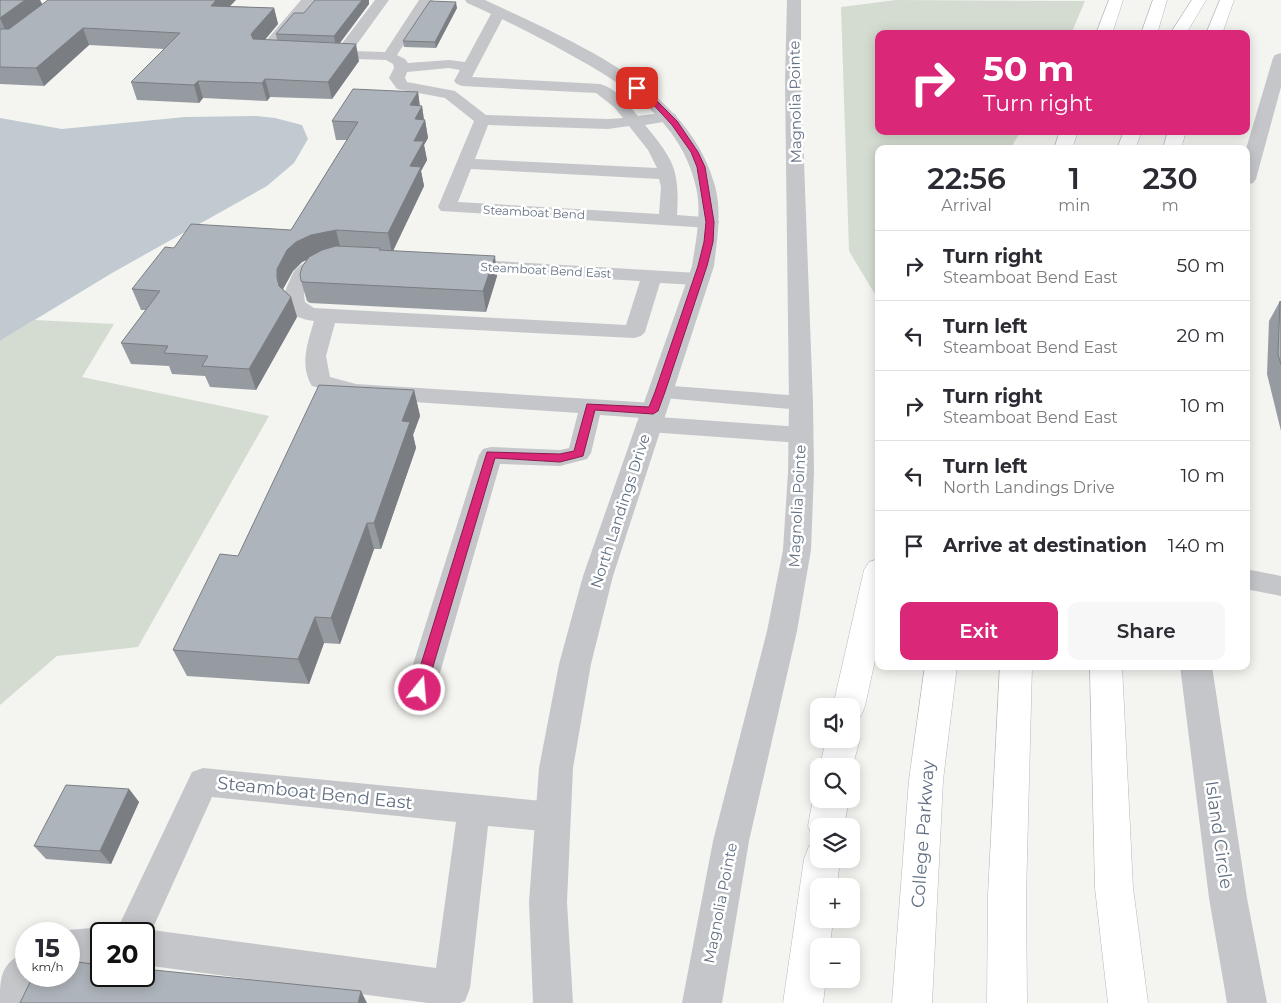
<!DOCTYPE html>
<html lang="en">
<head>
<meta charset="utf-8">
<style>
	body { margin:0; font-family:Montserrat,sans-serif; background:#f7f7f7; color:#2b2b33; height:100vh; display:flex; flex-direction:column; font-size:19px; white-space:nowrap }
	* { box-sizing:border-box; margin:0 }
	p { font-size:16px; color:#7c7c81 }
	.icon { flex:none; width:28px; height:28px; fill:none; stroke:currentColor; stroke-width:2; stroke-linecap:round; stroke-linejoin:round }
	.map { position:relative; flex:1; overflow:hidden }
	.sheet { position:absolute; left:875px; top:145px; width:375px; height:525px; display:flex; flex-direction:column; background:#fff; border-radius:10px; box-shadow:0 2px 12px #0003 }
	.sheet>* { flex:none }
	.guide { position:absolute; left:875px; top:30px; width:375px; height:105px; border-radius:10px; box-shadow:0 2px 12px #0003; background:#db2777; color:#fff; overflow:hidden }
	.controls { position:absolute; left:810px; top:698px; display:grid; gap:10px }
	.controls a { display:grid; place-items:center; width:50px; height:50px; border-radius:10px; background:#fff; box-shadow:0 2px 12px #0003; font-size:25px }
	.speed { position:absolute; left:15px; top:922px; display:flex; gap:10px; font-size:25px; font-weight:700; text-align:center }
	.speed>* { display:grid; place-content:center; width:65px; height:65px; border-radius:50%; background:#fff; box-shadow:0 2px 12px #0003; line-height:1 }
	.speed small { font-size:12px; font-weight:400 }
	.speed .limit { border:2px solid #111; border-radius:8px; background:#fff; color:#111 }
	.pin { position:absolute; display:grid; place-items:center; width:42px; height:42px; color:#fff; margin:-21px; border-radius:10px; box-shadow:0 2px 8px #0006 }
	.me { position:absolute; width:55px; margin:-28px; rotate:17deg; stroke-linejoin:round; filter:drop-shadow(0 0 4px #0008) }
	.turn { display:flex; align-items:center; gap:18px; height:105px; padding:0 25px; font-size:22px }
	.turn .icon { width:65px; height:65px; stroke-width:2.5 }
	.turn b { display:block; font-size:35px; line-height:42px }
	.eta { display:flex; justify-content:space-evenly; align-items:center; height:85px; text-align:center }
	.eta b { font-size:30px; font-weight:600; line-height:35px }
	.cta { display:flex; gap:10px; margin-top:auto; padding:10px 25px }
	.cta a { flex:1; height:58px; border-radius:10px; background:#db2777; color:#fff; font-size:20px; font-weight:600; line-height:58px; text-align:center }
	.cta a+a { background:#f7f7f7; color:#2b2b33 }
	ul { padding:0; list-style:none }
	li { display:flex; align-items:center; gap:15px; height:70px; padding:0 25px; border-top:1px solid #e1e1e2 }
	li div { flex:1 }
	li b { display:block; font-size:19px }
	li em { font-style:normal }
	.map>svg:first-child { display:block }
</style>
</head>
<body>
<div class="map">
<svg width="1281" height="1003" viewBox="0 0 1281 1003">
	<rect width="100%" height="100%" fill="#f4f5f0"/>
	<path fill="#d4dcd1" d="M896,0L1085,1L1071,34H879V131H1021L1010,149H879V301L849,251L841,7Z
		M35,320L114,324L82,377L269,416L138,647L57,656L0,705V341Z"/>
	<path fill="#c1cad1" d="M256,116L275,118L302,125L308,139L294,163L267,186L112,273L0,341V118L62,129L185,117Z"/>
	<g fill="none" stroke-linecap="round" stroke-linejoin="round">
		<defs>
			<path id="primary" d="M1109,0H1123L1112,34H1096Z
				M1153,0H1167L1157,34H1141Z
				M1192,0H1206L1186,34H1170Z
				M1220,0H1234L1222,34H1206Z
				M1060,131H1078L1072,149H1054Z
				M1124,131H1142L1135,149H1117Z
				M1168,131H1186L1181,149H1163Z
				M879,559V642L865,706L861,716L851,719V706H833L864,570L869,562Z
				M925,666H957L943,780L932,1003H892L909,780Z
				M1000,666H1032L1026,895L1027,1003H987L988,895Z
				M1090,666H1122L1133,888L1148,1003H1108L1095,888Z
				M851,727L855,729L860,739L851,772V766H820L826,739H851Z
				M819,787V799H849L844,826H819V840L813,838L808,826L813,799Z
				M819,843V859H840L837,886H819V919H833L830,946H819V979H826L823,1003H783L804,859L809,846Z"/>
		</defs>
		<use href="#primary" stroke="#b6b9be" stroke-width="1"/>
		<path fill="#c4c6ca" fill-rule="evenodd" d="M301,0H315L275,48L286,49L288,52L286,55H259L257,52L259,49Z
			M375,0H389L352,51L385,52L419,0H433L397,55L405,59L408,63L449,60L465,62L492,12L499,8L506,12L472,77L600,84C616,88 628,104 638,116L669,112L675,114L677,117L675,120L645,125C673,159 680,169 677,215L717,218L719,222L717,226L710,228L441,211L438,207L474,121L445,98L397,89L389,78L394,68L393,64L386,60L323,58L318,57L316,54L318,51L337,50ZM449,68L460,70L454,81L457,84L462,86L596,93L614,107L623,118L608,119L486,115L455,91L407,82L405,78L407,72ZM488,125L608,129L629,126L648,150L657,168L475,159ZM471,169L659,179L661,187L659,214L458,202Z
			M329,253L336,255L339,259C327,275 299,272 305,302L314,308L626,325L640,281L464,271L457,269L454,265L457,261L464,259L698,273L705,275L708,279L705,283L698,285L660,283L645,332L641,336L634,338L335,323L326,356L330,377L356,384L653,403L661,406L664,411L659,417L801,427L809,429L813,435L809,441L801,443L648,432L640,429L636,424L642,418L600,415L591,453L587,459L560,466L500,464L435,690L430,699L420,702L410,699L405,690L479,455L483,449L491,447L560,450L569,448L578,413L355,398L312,386C299,365 308,342 314,321C290,318 277,306 289,282C291,278 293,271 297,268C304,261 319,256 329,253Z
			M660,385L801,396L809,398L812,403L809,408L801,410L652,397L649,392L652,387Z
			M1246,569L1281,576V596L1246,589Z
			M203,768L553,802L564,806L569,817L564,828L553,832L488,826L470,988L465,1001L460,1003H428L144,965V934H115L192,772ZM212,797L456,822L436,968L152,930Z
			M101,927L114,934H101V963L69,966V934H61L69,930Z
			M26,952V976H41L26,1003H0C0,978 0,963 26,952Z"/>
		<path fill="#c4c6ca" fill-rule="evenodd" d="M465,0H485L500,7C581,45 690,91 715,186C722,212 717,240 714,266L613,576L591,664L573,768L567,902L573,1003H533L529,902L539,768L559,664L583,576L692,266C696,240 702,213 696,187C680,113 610,76 549,43C522,29 495,15 467,3Z
			M787,0H801V81L813,403L814,472L811,550L797,631L749,841L722,1003H682L713,841L767,631L783,550L788,472L789,403L785,81Z
			M1281,53V87L1256,179L1253,183L1246,185V149L1273,58L1275,55Z
			M1180,666H1212L1247,898L1267,1003H1227L1209,898Z"/>
		<use href="#primary" fill="#fff" fill-rule="evenodd"/>
	</g>
	<path fill="#969ba1" d="M0,0H40L42,4L230,6L274,8L278,24L265,40H277L276,34L304,13L369,1V4L340,43L359,61L332,99L270,97L267,101L203,98L199,103L137,100L131,82L164,49L89,45L44,86L0,84Z
		M457,8L436,48L404,47L403,41Z
		M418,92L420,106H422L424,119L425,120L428,138L424,145L427,160L421,171L424,186L393,251L497,276L486,312L310,303L307,301L301,281L307,260L302,262L293,271L283,289L291,297L297,317L256,390L210,387L205,376L172,374L169,366L131,364L121,343L146,310H141L132,289L174,248L291,230L347,140H336L332,121Z
		M1280,301L1281,302V431L1267,374L1269,321Z
		M414,390L420,416L413,435L416,448L381,549H374L340,644L324,643L309,684L187,676L173,650L238,556Z
		M129,789L139,802L111,864L46,859L34,846Z"/>
	<path fill="#7a7e83" d="M25,0H40L44,8L7,34L0,18Z
		M216,0H236L215,22L211,6Z
		M362,0H369V4L336,48L334,36Z
		M456,2L457,8L436,48L435,42Z
		M274,8L278,24L255,51L251,34Z
		M83,28L89,45L44,86L36,68Z
		M356,44L359,61L332,99L328,82Z
		M265,79L270,97L267,101L262,83Z
		M198,81L203,98L199,103L194,85Z
		M418,92L420,109L422,106L424,122L425,120L428,138L424,145L427,160L421,171L424,186L392,253L388,233L410,166L414,141L410,105Z
		M336,230L341,250L316,255L302,262L293,271L283,289V299L277,278V269L287,250L296,242L311,235Z
		M495,256L497,276L486,312L483,291Z
		M291,297L297,317L256,390L249,369Z
		M414,390L420,416L413,435L416,448L381,549L374,523L402,421Z
		M367,523L374,549L340,644L331,618Z
		M315,617L324,643L309,684L298,659Z
		M129,789L139,802L111,864L100,851Z
		M361,991L367,1003H358Z"/>
	<path fill="#aeb4bb" stroke="#7a7e83" d="M0,0H25L0,18Z
		M48,0H216L211,6L274,8L251,34L253,39L356,44L328,82L265,79L262,83L198,81L194,85L131,82L180,33L83,28L36,68L0,67V29H9Z
		M315,0H362L334,36L276,34L294,13H304Z
		M430,1L456,2L435,42L403,41Z
		M353,89L418,92L410,105L422,106L415,119L425,120L414,141H424L410,166L421,167L388,233L336,230L311,235L296,242L287,250L277,269V278L279,286L291,297L249,369L202,366L208,356L164,353L168,346L121,343L160,291L132,289L165,247L174,248L191,224L291,230L358,122L332,121Z
		M336,246L380,248L379,250L495,256L483,291L304,282L301,281L300,274L302,267L309,257L322,250Z
		M1280,301L1281,302V365L1278,354Z
		M319,385L414,390L402,421L410,422L374,523H367L331,618L315,617L298,659L173,650L220,554L238,556Z
		M66,785L129,789L100,851L34,846Z
		M69,961L101,965V976H144V969L361,991L358,1003H20L33,976H69Z"/>
	<path fill="#db2777" stroke="#8e194d" d="M635,87H640L654,98L677,121L698,152L705,167L714,222L713,242L707,266L665,392L658,411L653,414L595,410L583,456L560,462L495,458L426,690L424,694L420,696L415,694L413,690L487,452L560,454L574,451L587,404L649,407L655,392L698,266L704,242L706,222L697,167L691,152L672,125L650,101L635,90Z"/>
	<g text-anchor="middle" dominant-baseline="central" stroke-width="5" stroke-linejoin="round" paint-order="stroke">
		<g font-size="12" fill="#627083" stroke="#fff">
			<text transform="translate(534 212) rotate(3)">Steamboat Bend</text>
			<text transform="translate(546 270) rotate(3)">Steamboat Bend East</text>
		</g>
		<g font-size="15" fill="#627083" stroke="#fff">
			<text transform="translate(795 102) rotate(-91)">Magnolia Pointe</text>
			<text transform="translate(797 506) rotate(-87)">Magnolia Pointe</text>
			<text transform="translate(620 511) rotate(-72)">North Landings Drive</text>
			<text transform="translate(720 903) rotate(-79)">Magnolia Pointe</text>
		</g>
		<g font-size="18" fill="#627083" stroke="#fff">
			<text transform="translate(315 793) rotate(6)">Steamboat Bend East</text>
			<text transform="translate(923 834) rotate(-86)">College Parkway</text>
			<text transform="translate(1219 835) rotate(82)">Island Circle</text>
		</g>
	</g>
</svg>
<div class="controls">
<a><svg class="icon" aria-label="sound" viewBox="0 0 24 24"><path d="M4 9h4l5-4v14l-5-4H4zM17 9q2 3 0 6"/></svg></a>
<a><svg class="icon" aria-label="search" viewBox="0 0 24 24"><circle cx="10" cy="10" r="6"/><path d="M15 15l6 6"/></svg></a>
<a><svg class="icon" aria-label="layers" viewBox="0 0 24 24"><path d="M12 4l9 5-9 5-9-5zM3 14l9 5 9-5"/></svg></a>
<a>+</a>
<a>−</a>
</div>
<div class="speed"><div>15<small>km/h</small></div><div class="limit">20</div></div>
<div class="pin" style="left:637px;top:88px;background:#d93025"><svg class="icon" aria-label="arrive" viewBox="0 0 24 24"><path d="M6 21V4h12l-3 4 3 4H6"/></svg></div>
<svg class="me" style="left:420px;top:690px" viewBox="-20 -20 40 40"><circle r="17" fill="#db2777" stroke="#fff" stroke-width="3"/><path d="M0-11L8 9 0 5-8 9z" fill="#fff"/></svg>
<div class="guide">
<div class="turn"><svg class="icon" aria-label="right" viewBox="0 0 24 24"><path d="M7 20v-9h11M14 6l5 5-5 5"/></svg><div><b>50 m</b>Turn right</div></div>
</div>
<section class="sheet">
<div class="eta">
<div><b>22:56</b><p>Arrival</p></div>
<div><b>1</b><p>min</p></div>
<div><b>230</b><p>m</p></div>
</div>
<ul>
<li><svg class="icon" aria-label="right" viewBox="0 0 24 24"><path d="M7 20v-9h11M14 6l5 5-5 5"/></svg><div><b>Turn right</b><p>Steamboat Bend East</p></div><em>50 m</em></li>
<li><svg class="icon" aria-label="left" viewBox="0 0 24 24"><path d="M17 20v-9H6M10 6l-5 5 5 5"/></svg><div><b>Turn left</b><p>Steamboat Bend East</p></div><em>20 m</em></li>
<li><svg class="icon" aria-label="right" viewBox="0 0 24 24"><path d="M7 20v-9h11M14 6l5 5-5 5"/></svg><div><b>Turn right</b><p>Steamboat Bend East</p></div><em>10 m</em></li>
<li><svg class="icon" aria-label="left" viewBox="0 0 24 24"><path d="M17 20v-9H6M10 6l-5 5 5 5"/></svg><div><b>Turn left</b><p>North Landings Drive</p></div><em>10 m</em></li>
<li><svg class="icon" aria-label="arrive" viewBox="0 0 24 24"><path d="M6 21V4h12l-3 4 3 4H6"/></svg><div><b>Arrive at destination</b></div><em>140 m</em></li>
</ul>
<div class="cta"><a>Exit</a><a>Share</a></div>
</section>
</div>
</body>
</html>
